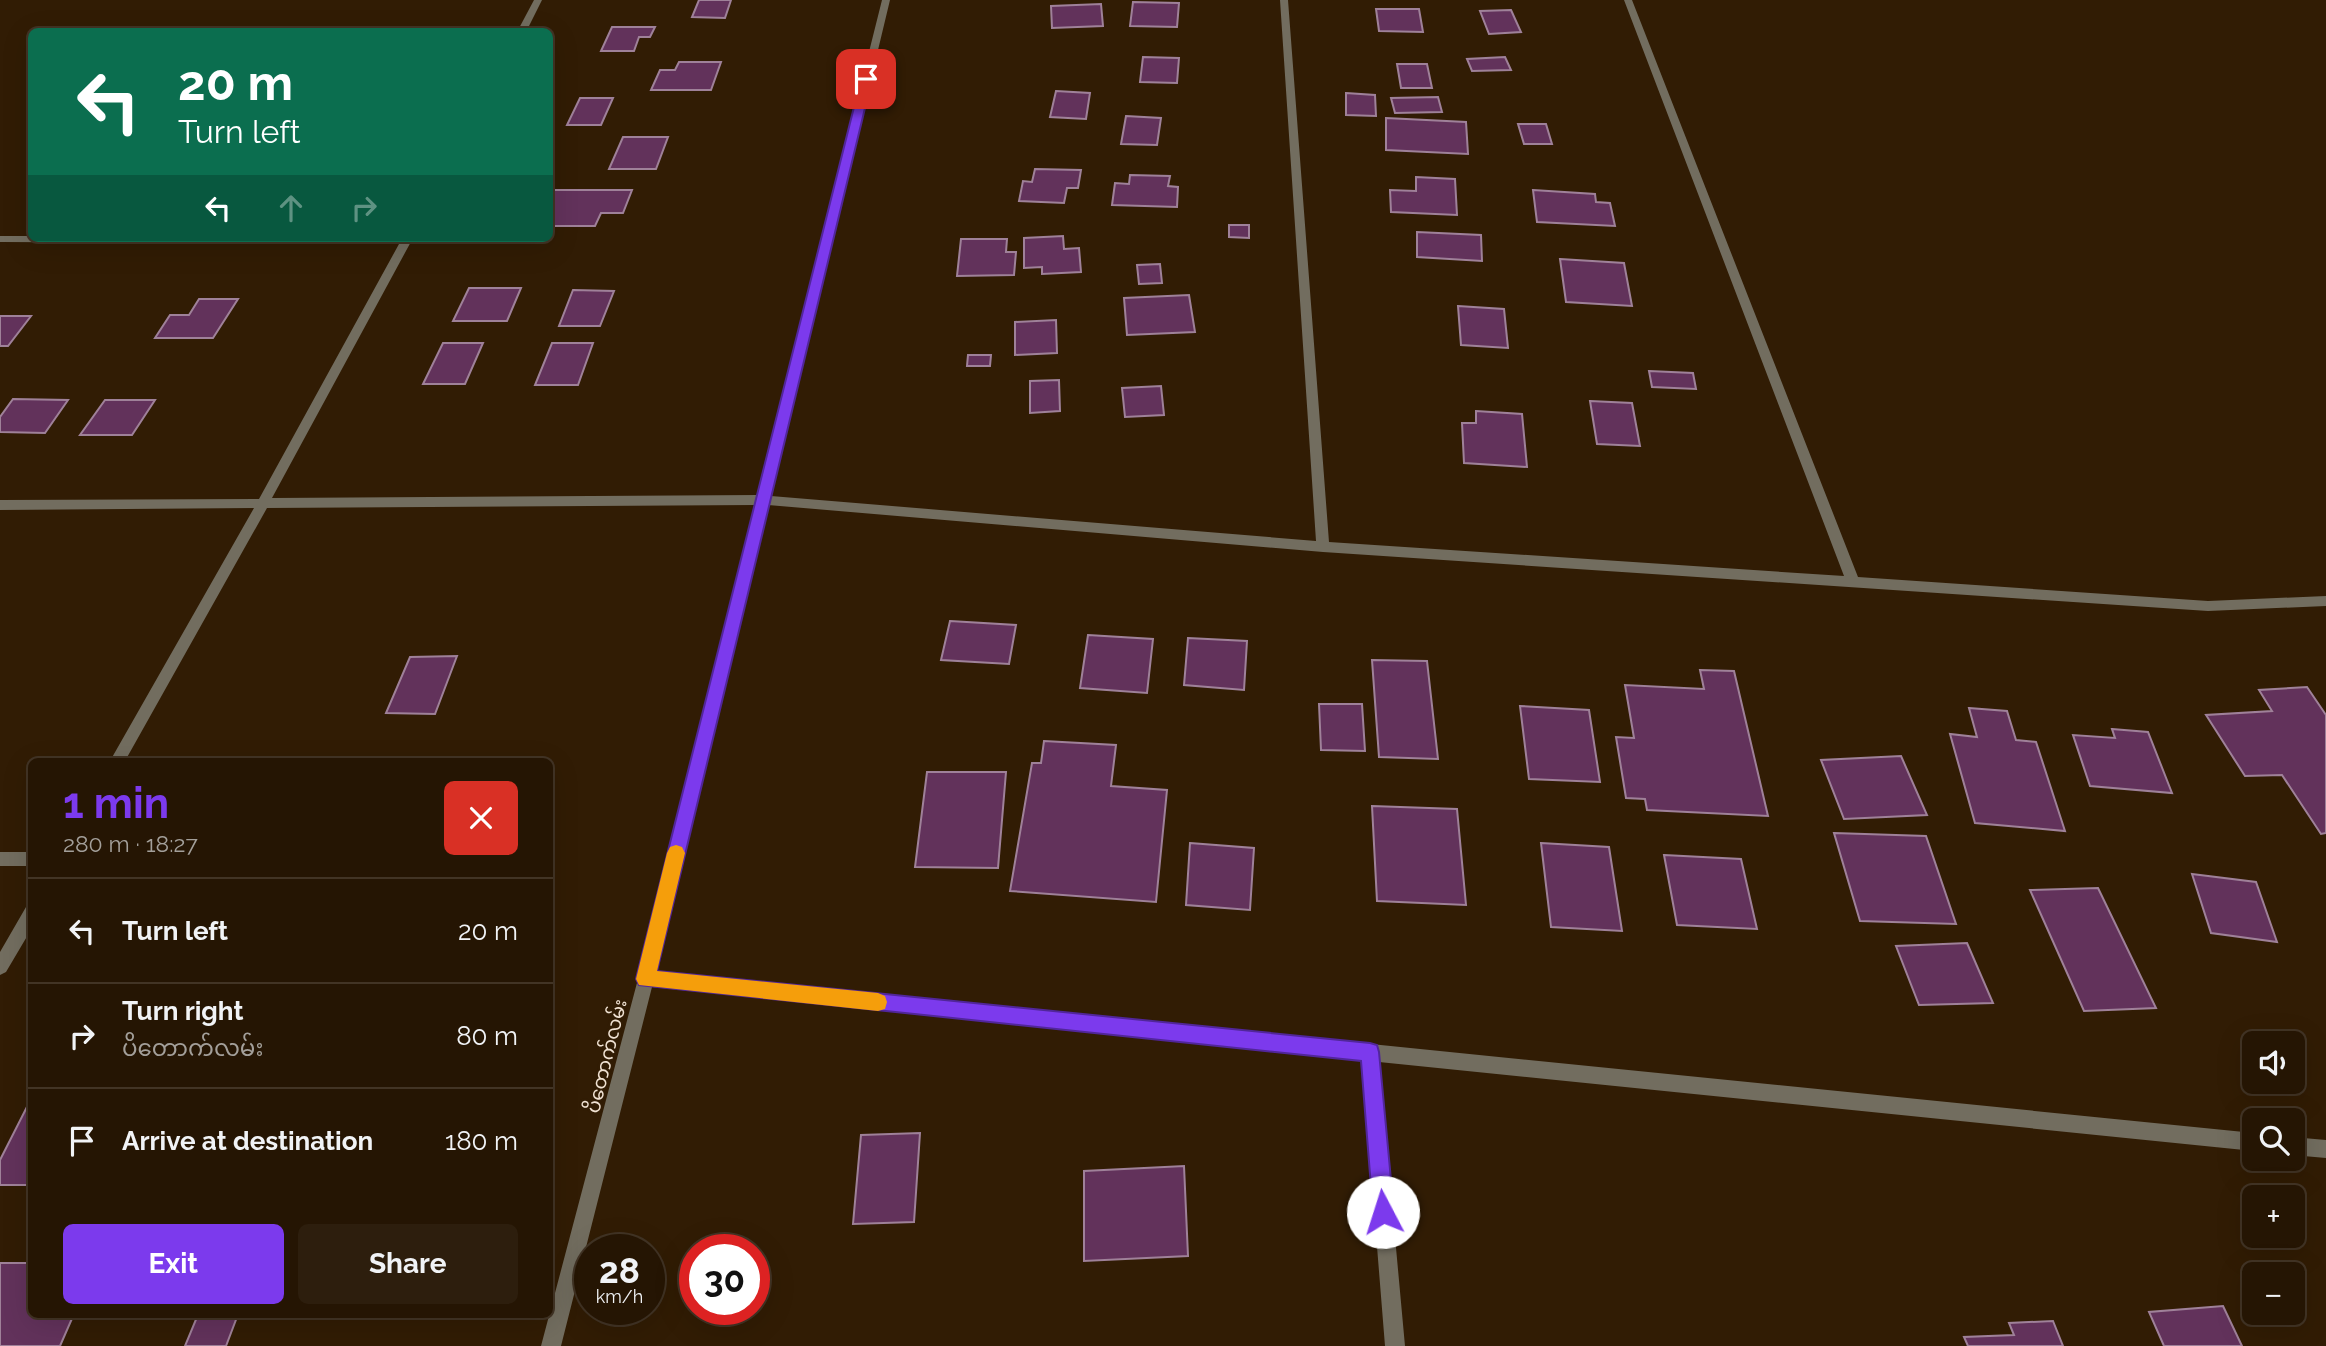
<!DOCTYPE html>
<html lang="en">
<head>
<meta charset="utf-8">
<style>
	body { margin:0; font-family:Raleway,"Noto Sans Myanmar",sans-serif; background:#2d1e0d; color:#f1f3f6; height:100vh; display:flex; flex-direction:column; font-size:26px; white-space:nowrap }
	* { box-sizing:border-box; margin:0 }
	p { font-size:23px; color:#a39f9a }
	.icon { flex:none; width:38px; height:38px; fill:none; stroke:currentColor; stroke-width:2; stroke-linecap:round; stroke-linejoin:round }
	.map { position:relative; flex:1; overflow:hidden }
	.details { position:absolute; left:28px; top:758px; width:525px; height:560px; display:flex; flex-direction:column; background:#251503; border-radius:10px; box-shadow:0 7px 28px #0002,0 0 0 2px #423425 }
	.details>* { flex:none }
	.guide { position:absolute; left:28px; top:28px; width:525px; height:214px; border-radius:10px; box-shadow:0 7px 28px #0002,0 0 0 2px #423425; background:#0b6e4f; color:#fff; overflow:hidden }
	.controls { position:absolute; left:2242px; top:1031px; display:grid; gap:14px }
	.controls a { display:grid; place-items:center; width:63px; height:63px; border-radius:10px; background:#251503; box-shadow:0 7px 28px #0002,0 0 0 2px #423425; font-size:35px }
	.speed { position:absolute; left:574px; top:1234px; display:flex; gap:14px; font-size:35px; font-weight:700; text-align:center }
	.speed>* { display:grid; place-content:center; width:91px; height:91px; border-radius:50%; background:#251503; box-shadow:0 7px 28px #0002,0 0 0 2px #423425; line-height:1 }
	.speed small { font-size:18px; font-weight:400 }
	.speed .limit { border:10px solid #d22; background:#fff; color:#111 }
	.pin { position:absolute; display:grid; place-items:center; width:60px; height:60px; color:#fff; margin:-30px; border-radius:14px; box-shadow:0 4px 10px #0006 }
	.me { position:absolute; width:77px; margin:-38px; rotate:355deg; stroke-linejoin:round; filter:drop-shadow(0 0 5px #0008) }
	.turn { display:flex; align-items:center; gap:24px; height:147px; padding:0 35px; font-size:32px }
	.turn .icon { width:91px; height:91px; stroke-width:2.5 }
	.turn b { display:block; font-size:49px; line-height:60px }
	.lanes { display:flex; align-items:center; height:66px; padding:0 35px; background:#0003; justify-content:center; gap:35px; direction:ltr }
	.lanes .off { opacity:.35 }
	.round { display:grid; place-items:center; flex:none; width:74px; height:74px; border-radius:10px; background:#2d1e0d }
	.summary { display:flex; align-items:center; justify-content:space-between; height:119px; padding:0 35px }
	h1 { font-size:42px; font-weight:700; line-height:52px; color:#7c3aed }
	.cta { display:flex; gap:14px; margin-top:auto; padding:14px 35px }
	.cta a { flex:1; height:80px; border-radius:10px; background:#7c3aed; color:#fff; font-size:28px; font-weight:700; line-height:80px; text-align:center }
	.cta a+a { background:#2d1e0d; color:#f1f3f6 }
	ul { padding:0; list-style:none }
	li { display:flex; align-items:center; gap:21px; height:105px; padding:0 35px; border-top:2px solid #423425 }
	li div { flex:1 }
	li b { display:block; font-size:26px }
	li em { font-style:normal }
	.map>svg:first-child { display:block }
</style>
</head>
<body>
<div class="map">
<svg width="2326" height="1346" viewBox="0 0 2326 1346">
	<rect width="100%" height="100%" fill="#311c04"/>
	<path fill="#62325b" stroke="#9f8199" stroke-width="2" d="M699,0H731L725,18L692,17Z
		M1133,2L1179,3L1177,27L1130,26Z
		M1101,4L1103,26L1052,28L1051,6Z
		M1376,9H1419L1423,32L1379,31Z
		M1511,10L1521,32L1489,34L1480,11Z
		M612,27H655L650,37H639L634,51H601Z
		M1143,57L1179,58L1177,83L1140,82Z
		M1505,57L1511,70L1472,71L1467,59Z
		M679,62H721L711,90H651L660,70H675Z
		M1397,64H1427L1432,88H1401Z
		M1056,91L1090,93L1086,119L1050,117Z
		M1346,93L1375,95L1376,116L1346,115Z
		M1438,97L1442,112L1395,113L1391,98Z
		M580,98H613L601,125H567Z
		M1126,116L1161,118L1157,145L1121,144Z
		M1386,118L1466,122L1468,154L1386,150Z
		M1518,124H1546L1552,144H1524Z
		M623,137H668L656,169H609Z
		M1035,169L1081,170L1078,188H1067L1064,203L1019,201L1023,181L1032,182Z
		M1130,175L1170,176L1168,186L1178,187L1177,207L1112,205L1115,183L1129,184Z
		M1416,177L1455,179L1457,215L1391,212L1390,190L1416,191Z
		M550,190H632L623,213H601L595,226H550Z
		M1533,190L1595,194L1596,202L1610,203L1615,226L1537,222Z
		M1229,225H1249V238L1229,237Z
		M1417,232L1481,235L1482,261L1417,257Z
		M1063,236L1064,249L1079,248L1081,272L1042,274V267L1024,268V238Z
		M961,239H1007L1006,252H1016L1014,275L957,276Z
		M1560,259L1624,263L1632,306L1566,302Z
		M1160,264L1162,283L1139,284L1137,265Z
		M469,288H521L507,321H453Z
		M573,290L614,291L600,326H559Z
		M1189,295L1195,332L1127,335L1124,298Z
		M199,299H238L213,338H155L170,315H189Z
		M1458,306L1504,309L1508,348L1461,345Z
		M0,316H31L8,346H0Z
		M1056,320L1057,353L1015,355V322Z
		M443,343H483L465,384H423Z
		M552,343H593L578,385H535Z
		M968,355H991L990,366H967Z
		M1649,371L1693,373L1696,389L1652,387Z
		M1059,380L1060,411L1030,413V381Z
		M1161,386L1164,415L1125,417L1122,388Z
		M13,399L68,400L45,433L0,432V417Z
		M105,400H155L132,435H80Z
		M1590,401L1632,403L1640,446L1597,444Z
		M1476,411L1522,414L1527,467L1464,463L1462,423H1476Z
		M950,621L1016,625L1009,664L941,660Z
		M1088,635L1153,639L1147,693L1080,688Z
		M1188,638L1247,641L1244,690L1184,685Z
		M457,656L435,714L386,713L410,657Z
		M1372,660L1427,661L1438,759L1379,757Z
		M1700,670L1734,671L1768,816L1647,810L1645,799L1626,798L1616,737L1634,738L1625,685L1704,689Z
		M2307,687L2326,715V833L2321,834L2282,775L2245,776L2206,715L2272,711L2259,690Z
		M1319,704H1362L1365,751L1321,750Z
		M1520,706L1589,710L1600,782L1529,779Z
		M1969,708L2007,711L2016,740L2036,742L2065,831L1975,823L1950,734L1977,737Z
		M2112,729L2148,732L2172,793L2090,786L2073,735L2115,738Z
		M1044,741L1116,745L1111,786L1167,790L1156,902L1010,891L1032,763H1041Z
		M1901,756L1927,815L1844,819L1821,760Z
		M927,772H1006L998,868L915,867Z
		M1372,806L1457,809L1466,905L1377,901Z
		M1834,833L1926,836L1956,924L1860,921Z
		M1190,843L1254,848L1250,910L1186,905Z
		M1541,843L1609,847L1622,931L1551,927Z
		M1664,855L1741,859L1757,929L1677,925Z
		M2192,874L2256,882L2277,942L2211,933Z
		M2098,888L2156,1008L2084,1011L2030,890Z
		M1967,943L1993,1003L1919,1005L1896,946Z
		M32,1097V1185H0V1160Z
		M920,1133L914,1222L853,1224L861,1135Z
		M1184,1166L1188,1256L1084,1261V1171Z
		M0,1263H32V1314H74L60,1346H0Z
		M2223,1306L2242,1346H2164L2149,1312Z
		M197,1317H237L226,1346H185Z
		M2053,1321L2063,1346H1968L1964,1337L2014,1335L2009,1323Z"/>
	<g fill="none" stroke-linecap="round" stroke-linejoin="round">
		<path fill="#726d5f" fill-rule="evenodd" d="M534,0H542L526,32H517Z
			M882,0H890L771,496L1316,541L1280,0H1288L1329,542L1844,576L1624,0H1632L1858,577L2208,601L2326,596V606L2208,611L1323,552L768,505L656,972L2254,1133V1151L1379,1062L1405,1346H1385L1362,1060L652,987L561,1346H541L638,979L756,505L267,508L125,761H110L254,508L0,510V500L259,499L399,244L0,242V236H32V238H413L272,498L758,495Z
			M0,852H32V866H0Z
			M32,905V928L6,972L0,975V952L26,907Z
			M2292,1137L2326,1140V1158L2292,1155Z"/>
	</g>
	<path fill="#7c3aed" stroke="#51269a" stroke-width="2" d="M866,76L872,79L657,971L1370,1043L1377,1045L1379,1052L1394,1212L1391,1220L1383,1223L1376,1220L1373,1212L1361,1061L639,985L636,979L861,79Z"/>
	<path fill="#f59e0b" d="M676,845L682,847L685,853L657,971L878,993L885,996L887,1002L885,1009L878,1011L639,985L636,979L667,853L670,847Z"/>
	<g text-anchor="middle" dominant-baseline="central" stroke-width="5" stroke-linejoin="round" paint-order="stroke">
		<g font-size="19" fill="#f0e2d3" stroke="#311c04">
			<text transform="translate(606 1056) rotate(-76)">ပိတောက်လမ်း</text>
		</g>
	</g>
</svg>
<div class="controls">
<a><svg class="icon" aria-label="sound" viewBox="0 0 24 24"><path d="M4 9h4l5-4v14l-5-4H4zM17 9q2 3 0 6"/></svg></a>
<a><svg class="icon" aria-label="search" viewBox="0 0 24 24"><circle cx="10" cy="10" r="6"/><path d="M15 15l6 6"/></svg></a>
<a>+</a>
<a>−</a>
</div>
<div class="speed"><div>28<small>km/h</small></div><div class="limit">30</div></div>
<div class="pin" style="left:866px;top:79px;background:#d93025"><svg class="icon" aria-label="arrive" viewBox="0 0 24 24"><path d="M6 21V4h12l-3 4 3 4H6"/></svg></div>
<svg class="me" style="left:1383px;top:1212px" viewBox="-20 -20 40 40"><circle r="19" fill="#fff"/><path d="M0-13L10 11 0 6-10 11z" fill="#7c3aed"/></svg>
<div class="guide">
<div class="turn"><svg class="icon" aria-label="left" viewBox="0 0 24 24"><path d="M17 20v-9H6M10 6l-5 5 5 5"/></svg><div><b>20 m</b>Turn left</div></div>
<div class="lanes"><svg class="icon" aria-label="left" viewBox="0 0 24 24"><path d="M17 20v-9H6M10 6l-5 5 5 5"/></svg><svg class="icon off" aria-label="ahead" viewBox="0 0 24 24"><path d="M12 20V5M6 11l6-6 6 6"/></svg><svg class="icon off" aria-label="right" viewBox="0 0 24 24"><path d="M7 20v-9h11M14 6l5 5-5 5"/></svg></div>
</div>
<section class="details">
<div class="summary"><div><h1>1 min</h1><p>280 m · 18:27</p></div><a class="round" style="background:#d93025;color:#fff"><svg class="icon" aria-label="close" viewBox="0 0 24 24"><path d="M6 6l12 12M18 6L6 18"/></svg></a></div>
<ul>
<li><svg class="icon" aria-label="left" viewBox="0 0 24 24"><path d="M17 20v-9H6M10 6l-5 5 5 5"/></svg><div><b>Turn left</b></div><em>20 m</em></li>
<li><svg class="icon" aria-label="right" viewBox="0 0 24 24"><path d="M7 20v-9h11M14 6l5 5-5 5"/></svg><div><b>Turn right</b><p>ပိတောက်လမ်း</p></div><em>80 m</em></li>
<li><svg class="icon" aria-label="arrive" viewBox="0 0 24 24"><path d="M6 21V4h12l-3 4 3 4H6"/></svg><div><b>Arrive at destination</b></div><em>180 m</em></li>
</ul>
<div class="cta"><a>Exit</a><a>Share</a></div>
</section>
</div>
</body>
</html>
